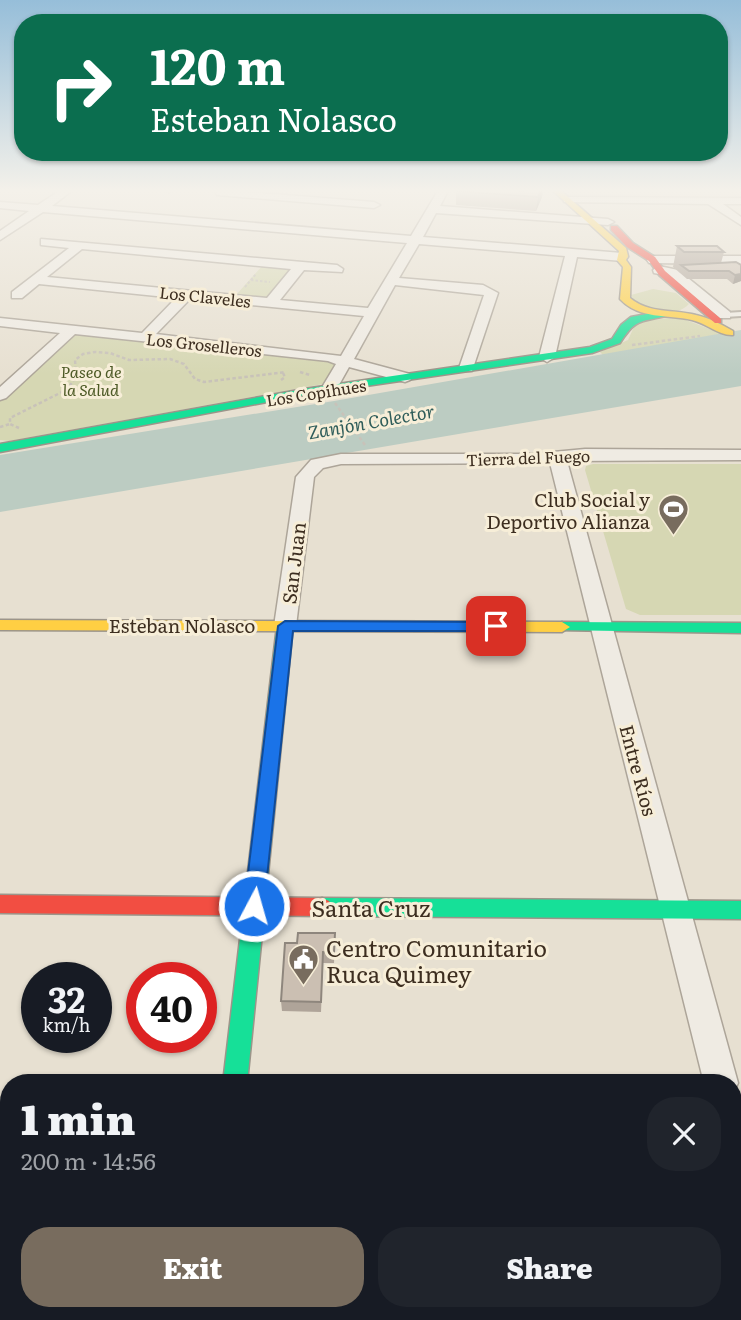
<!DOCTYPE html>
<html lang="en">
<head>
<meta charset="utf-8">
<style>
	body { margin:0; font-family:Literata,serif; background:#20242c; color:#f1f3f6; height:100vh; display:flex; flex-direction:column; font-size:26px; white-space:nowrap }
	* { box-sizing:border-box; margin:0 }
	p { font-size:23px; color:#9ea1a6 }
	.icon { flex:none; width:38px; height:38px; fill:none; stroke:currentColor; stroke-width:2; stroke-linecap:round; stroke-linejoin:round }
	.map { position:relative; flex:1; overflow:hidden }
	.side { position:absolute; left:0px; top:1074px; width:742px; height:247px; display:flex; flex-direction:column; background:#171b24; border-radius:28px 28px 0 0; box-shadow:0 2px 5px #0004 }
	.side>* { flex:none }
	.top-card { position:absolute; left:14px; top:14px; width:714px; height:147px; border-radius:28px; box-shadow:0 2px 5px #0004; background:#0b6e4f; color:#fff; overflow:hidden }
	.speed { position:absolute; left:21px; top:962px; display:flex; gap:14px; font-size:35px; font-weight:700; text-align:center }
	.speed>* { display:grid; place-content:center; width:91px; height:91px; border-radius:50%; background:#171b24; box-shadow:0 2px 5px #0004; line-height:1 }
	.speed small { font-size:18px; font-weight:400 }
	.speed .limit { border:10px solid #d22; background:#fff; color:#111 }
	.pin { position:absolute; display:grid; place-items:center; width:60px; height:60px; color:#fff; margin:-30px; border-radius:14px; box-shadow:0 4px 10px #0006 }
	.me { position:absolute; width:77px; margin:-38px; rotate:6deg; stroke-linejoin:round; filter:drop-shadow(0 0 5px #0008) }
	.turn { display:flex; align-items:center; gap:24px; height:147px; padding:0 21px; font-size:32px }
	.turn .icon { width:91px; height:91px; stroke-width:2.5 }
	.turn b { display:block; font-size:49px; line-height:60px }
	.round { display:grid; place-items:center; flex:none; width:74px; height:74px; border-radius:28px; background:#20242c }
	.overview { display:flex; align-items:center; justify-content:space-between; height:119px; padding:0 21px }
	h1 { font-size:42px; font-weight:800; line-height:52px }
	.cta { display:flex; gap:14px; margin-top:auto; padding:14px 21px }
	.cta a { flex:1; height:80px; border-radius:28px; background:#786c5e; color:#fff; font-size:28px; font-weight:800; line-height:80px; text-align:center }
	.cta a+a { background:#20242c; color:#f1f3f6 }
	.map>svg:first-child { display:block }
</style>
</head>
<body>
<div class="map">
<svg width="741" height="1320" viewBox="0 0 741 1320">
	<rect width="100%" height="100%" fill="#e7e0d1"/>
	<path fill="#d6d7b3" d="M264,264L292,268L268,298L235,296Z
		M653,289L676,293L689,304C676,318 654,309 637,306L631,295Z
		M678,317L723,334L603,355L600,352L628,340L633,329L641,321Z
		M78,333L331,361L336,366L323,384L9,441L0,440V400L69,337Z
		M593,464H741V615H640L626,609L585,470L586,466Z"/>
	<path fill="#bcccc2" d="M741,330V386L0,512V455L334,401Z"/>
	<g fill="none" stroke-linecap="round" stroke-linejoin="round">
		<defs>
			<path id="lane" d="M741,312V316L725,317L722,315L725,313Z"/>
			<path id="street" d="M62,189H74L52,206L411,236L439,189H449L440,206L608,219L614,222L608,225L436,213L423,237L622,253L628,257L622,261L577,257L555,357L547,362L539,357L565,256L419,244L399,278L483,285L498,293L472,371H462L459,368L484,295L395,285L354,359L410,374L413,377L410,380L405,382L349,367L335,392L329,394L321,389L336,364L328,361L75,334L6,398L0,400V387L60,333L0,326V318L142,333L176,298L39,284L22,298H12V292L69,248L41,245V239L337,265L343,269L342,272L304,270L280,300L368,308L407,243L43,212L0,240V231L29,211L0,208V202L38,205ZM82,249L291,269L267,298L47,277ZM190,299L364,316L341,356L156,334Z
				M164,189H179L169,192Z
				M221,190L374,202L380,205L374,208L217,195L216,193Z
				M568,197L741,198V204H723L741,217V225L708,204L564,202V198Z
				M653,256H741V264L649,263L647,260Z
				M659,266L678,270L730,312V318H720L669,276L654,273L653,270Z
				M585,449L741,450V460L567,461L738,1083L733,1094V1083H704L550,463L341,464L323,468L314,477L296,626L293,631H277L274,626L296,477L311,460L341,454H532Z
				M733,1114L741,1117V1178L733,1175Z"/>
			<path id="fast" d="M663,311L668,314L666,316C640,322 635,319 620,343L592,353L304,395L0,452V444L304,389L590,347L612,339L621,325L631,317Z
				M285,621L293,626L247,1083H223L277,626Z
				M562,622L741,623V633L557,630L554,627Z
				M322,898L741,901V919L322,916L315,913L312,907L315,901Z
				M195,1312H223V1320H195Z"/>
			<path id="slow" d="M551,189H559L626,248L628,256L626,260L631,267L630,298C649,314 673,309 696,315C709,318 721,324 733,331V335C719,336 706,323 692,320C667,314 640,320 620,299L623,267L617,260L619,251Z
				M0,620L562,622L570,627L562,632L0,630Z"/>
			<path id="jam" d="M611,226H617L633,243L655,257L665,271L721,319V323H715L659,275L649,261L627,247L611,230Z
				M0,895L322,898L329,901L332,907L329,913L322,916L0,913Z"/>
		</defs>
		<use href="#lane" stroke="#ada599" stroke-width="4"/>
		<use href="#street" stroke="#ada599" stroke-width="3"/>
		<use href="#fast" stroke="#9c958a" stroke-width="3"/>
		<use href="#slow" stroke="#9c958a" stroke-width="3"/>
		<use href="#jam" stroke="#9c958a" stroke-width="3"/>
		<path stroke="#c8c2b9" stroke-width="2" stroke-dasharray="2.5 2" stroke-linecap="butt" d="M251,280L270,282
			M245,287L256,274"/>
		<path stroke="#c8c2b9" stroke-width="2.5" stroke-dasharray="3.5 2.5" stroke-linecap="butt" d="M632,345L700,336
			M300,372L310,375
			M281,380L285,377L283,373
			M335,403L365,445
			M0,427L10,424
			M19,428L10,424V418L68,389L76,376L75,360L83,354L95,352L110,353L129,360L170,359L184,364L195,379L204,382L286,372"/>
		<use href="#lane" fill="#efebe3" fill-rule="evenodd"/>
		<use href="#street" fill="#efebe3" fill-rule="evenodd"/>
		<use href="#fast" fill="#16e098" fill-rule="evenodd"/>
		<use href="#slow" fill="#ffcf43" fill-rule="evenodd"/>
		<use href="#jam" fill="#f24e42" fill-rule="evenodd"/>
	</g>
	<path fill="#afa499" d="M456,189H543L542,197L536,211L456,205Z
		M677,246L724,252L721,263L741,265V281L733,284L727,279H687L673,267Z
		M297,943L335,944L334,963H323L321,1012L282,1011L281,1001Z"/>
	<path fill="#8e867d" d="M541,189H543L542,197L536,211L538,197Z
		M741,274V281L733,284L735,275Z"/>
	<path fill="#cbbfb2" stroke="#8e867d" stroke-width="2" d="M458,189H496L523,191L524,189H541L538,197L457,191Z
		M677,246H717L724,252H684Z
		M736,262L741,265V274L735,275L729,271H689L681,265Z
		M298,933H335L334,953L323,952L321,1002L281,1001L285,943H297Z"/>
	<linearGradient id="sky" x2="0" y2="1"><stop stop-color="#96bed9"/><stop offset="0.51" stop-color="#f4f1ea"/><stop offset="1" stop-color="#f4f1ea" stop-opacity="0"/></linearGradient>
	<rect width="741" height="374" fill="url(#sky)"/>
	<path fill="#1a73e8" stroke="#114b97" stroke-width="2" d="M285,621L496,622L504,626L496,631H293L264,906L261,912L254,915L247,912L244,906L278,626Z"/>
	<defs>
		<symbol id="stadium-pin" viewBox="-11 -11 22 30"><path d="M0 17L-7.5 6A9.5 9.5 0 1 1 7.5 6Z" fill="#786c5e" stroke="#f7eed8"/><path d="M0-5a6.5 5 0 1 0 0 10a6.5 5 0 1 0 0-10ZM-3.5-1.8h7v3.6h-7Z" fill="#fff"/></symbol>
		<symbol id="civic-pin" viewBox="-11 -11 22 30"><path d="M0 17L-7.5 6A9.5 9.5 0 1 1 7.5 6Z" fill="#786c5e" stroke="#f7eed8"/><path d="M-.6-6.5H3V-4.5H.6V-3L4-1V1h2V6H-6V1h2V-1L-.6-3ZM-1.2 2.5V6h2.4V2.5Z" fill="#fff"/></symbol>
	</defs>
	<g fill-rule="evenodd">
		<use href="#stadium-pin" x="656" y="492" width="35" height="47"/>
		<use href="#civic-pin" x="286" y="942" width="35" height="47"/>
	</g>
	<g text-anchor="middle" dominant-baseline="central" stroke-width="6" stroke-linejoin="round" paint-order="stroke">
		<g font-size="16" fill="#3d2e20" stroke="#f7eed8">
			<text transform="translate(205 296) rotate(6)">Los Claveles</text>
			<text transform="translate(204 344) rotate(6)">Los Groselleros</text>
			<text transform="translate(316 392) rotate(-9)">Los Copíhues</text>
			<text transform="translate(528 457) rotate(-2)">Tierra del Fuego</text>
		</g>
		<g font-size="16" font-style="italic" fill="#4d5a26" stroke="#f7eed8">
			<text x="91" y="371">Paseo de<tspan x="91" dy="18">la Salud</tspan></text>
		</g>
		<g font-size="18" font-style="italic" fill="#2f5d5a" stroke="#f7eed8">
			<text transform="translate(371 421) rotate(-10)">Zanjón Colector</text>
		</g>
		<g font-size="19" fill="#3d2e20" stroke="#f7eed8" text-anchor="end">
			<text x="650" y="499">Club Social y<tspan x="650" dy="22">Deportivo Alianza</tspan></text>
		</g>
		<g font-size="19" fill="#3d2e20" stroke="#f7eed8">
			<text transform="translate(293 563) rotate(-83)">San Juan</text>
			<text x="182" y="625">Esteban Nolasco</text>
			<text transform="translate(639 770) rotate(75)">Entre Ríos</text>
		</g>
		<g font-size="23" fill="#3d2e20" stroke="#f7eed8">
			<text x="371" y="907">Santa Cruz</text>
		</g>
		<g font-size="23" fill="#3d2e20" stroke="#f7eed8" text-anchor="start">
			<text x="326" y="947">Centro Comunitario<tspan x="326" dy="26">Ruca Quimey</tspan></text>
		</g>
	</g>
</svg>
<div class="speed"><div>32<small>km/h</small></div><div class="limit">40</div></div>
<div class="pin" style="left:496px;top:626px;background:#d93025"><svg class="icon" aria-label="arrive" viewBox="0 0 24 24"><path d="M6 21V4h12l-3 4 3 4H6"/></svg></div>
<svg class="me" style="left:254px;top:906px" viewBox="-20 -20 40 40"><circle r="17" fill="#1a73e8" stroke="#fff" stroke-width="3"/><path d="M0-11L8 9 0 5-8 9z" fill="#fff"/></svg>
<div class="top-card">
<div class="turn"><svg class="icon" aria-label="right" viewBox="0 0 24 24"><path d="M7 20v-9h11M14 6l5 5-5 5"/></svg><div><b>120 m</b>Esteban Nolasco</div></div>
</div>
<section class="side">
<div class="overview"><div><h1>1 min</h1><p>200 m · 14:56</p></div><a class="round"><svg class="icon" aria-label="close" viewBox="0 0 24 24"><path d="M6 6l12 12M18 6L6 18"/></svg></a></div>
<div class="cta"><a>Exit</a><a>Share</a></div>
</section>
</div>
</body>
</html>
